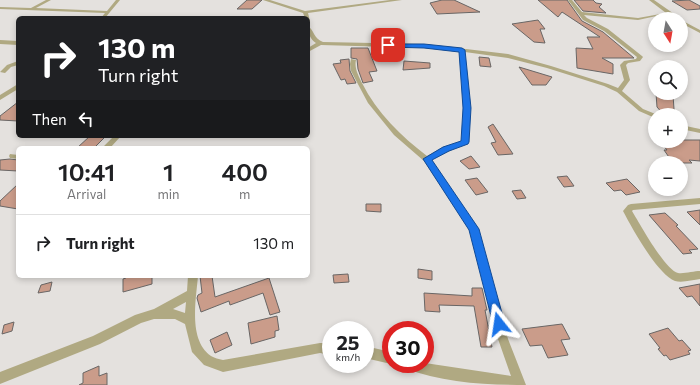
<!DOCTYPE html>
<html lang="en">
<head>
<meta charset="utf-8">
<style>
	body { margin:0; font-family:Commissioner,sans-serif; background:#f6f6f6; color:#202124; height:100vh; display:flex; flex-direction:column; font-size:15px; white-space:nowrap }
	* { box-sizing:border-box; margin:0 }
	p { font-size:13px; color:#757577 }
	.icon { flex:none; width:22px; height:22px; fill:none; stroke:currentColor; stroke-width:2; stroke-linecap:round; stroke-linejoin:round }
	.map { position:relative; flex:1; overflow:hidden }
	.details { position:absolute; left:16px; top:146px; width:294px; height:132px; display:flex; flex-direction:column; background:#fff; border-radius:6px; box-shadow:0 2px 6px #0003 }
	.details>* { flex:none }
	.hud { position:absolute; left:16px; top:16px; width:294px; height:122px; border-radius:6px; box-shadow:0 2px 6px #0003; background:#202124; color:#fff; overflow:hidden }
	.needle { width:26px; rotate:169deg }
	.tools { position:absolute; left:648px; top:12px; display:grid; gap:8px }
	.tools a { display:grid; place-items:center; width:40px; height:40px; border-radius:50%; background:#fff; box-shadow:0 2px 6px #0003; font-size:20px }
	.speed { position:absolute; left:322px; top:321px; display:flex; gap:8px; font-size:20px; font-weight:700; text-align:center }
	.speed>* { display:grid; place-content:center; width:52px; height:52px; border-radius:50%; background:#fff; box-shadow:0 2px 6px #0003; line-height:1 }
	.speed small { font-size:10px; font-weight:400 }
	.speed .limit { border:6px solid #d22; background:#fff; color:#111 }
	.pin { position:absolute; display:grid; place-items:center; width:34px; height:34px; color:#fff; margin:-17px; border-radius:8px; box-shadow:0 2px 6px #0006 }
	.me { position:absolute; width:44px; margin:-22px; rotate:345deg; stroke-linejoin:round; filter:drop-shadow(0 0 3px #0008) }
	.turn { display:flex; align-items:center; gap:14px; height:84px; padding:0 16px; font-size:18px }
	.turn .icon { width:52px; height:52px; stroke-width:2.5 }
	.turn b { display:block; font-size:28px; line-height:34px }
	.then { display:flex; align-items:center; height:38px; padding:0 16px; background:#0003; gap:8px; font-size:15px }
	.eta { display:flex; justify-content:space-evenly; align-items:center; height:68px; text-align:center }
	.eta b { font-size:24px; font-weight:600; line-height:28px }
	ul { padding:0; list-style:none }
	li { display:flex; align-items:center; gap:12px; height:56px; padding:0 16px; border-top:1px solid #e0e0e0 }
	li div { flex:1 }
	li b { display:block; font-size:15px }
	li em { font-style:normal }
	.map>svg:first-child { display:block }
</style>
</head>
<body>
<div class="map">
<svg width="700" height="385" viewBox="0 0 700 385">
	<rect width="100%" height="100%" fill="#e4e1de"/>
	<path fill="#ca9c8a" stroke="#696665" d="M247,0H262L252,9H237Z
		M442,0H454L480,12L437,14L430,3Z
		M538,0H567L582,21L603,32L634,58H602L613,64V74L577,68L576,48L593,49L587,37H600L562,12L558,17Z
		M574,0H593L596,3L602,4L599,7L606,13L583,11Z
		M689,0L700,6V9L687,10L672,1Z
		M538,20L545,29H540L545,43L534,42L512,24Z
		M351,48H368L377,71L369,72L373,81L363,83L358,69L357,59L351,58Z
		M479,57L489,58L491,67L480,66Z
		M349,59L350,71L356,83L347,84L345,79L341,80L333,64L341,63L340,60Z
		M404,61L430,63V68L403,70Z
		M519,67L552,77L546,85H532Z
		M656,93L673,95L674,109L680,115H664L657,107Z
		M18,102V121L0,120V116Z
		M493,124L513,154L498,155L491,143L496,142L488,127Z
		M90,136H106L94,148H77Z
		M681,140H700V161L689,160L692,163H673L664,150H667L662,144H671L670,141H681Z
		M471,156L480,167L469,169L460,161Z
		M10,159L18,160V171L0,170V160Z
		M567,176L574,186L564,187L557,177Z
		M477,178L488,192L476,195L465,180Z
		M627,179L640,192L626,195L621,190L614,191L606,183Z
		M18,184V209L0,206V201Z
		M521,190L526,198L517,199L512,191Z
		M366,204H381V212L366,211Z
		M700,210V225L687,212Z
		M665,213L678,225L676,226L698,249L689,250L692,253L683,254L649,215Z
		M418,269L432,271V280L418,278Z
		M348,274L349,282L334,283L333,275Z
		M126,276H152V284L123,292V279L126,278Z
		M200,276H212L215,297L269,278L280,312L270,315L263,293L230,305L229,301L201,312L197,298L198,295L202,293Z
		M52,282L50,291L38,293L41,285Z
		M700,284V306L692,296L687,297L679,288Z
		M472,288H482L487,310H485L492,347H481L474,306L439,305L440,312L425,311L424,293L472,296Z
		M277,316L279,330L275,331V337L251,344L248,323Z
		M14,322L12,331L2,334L4,325Z
		M562,324L570,339L561,340L568,355L548,358L542,345L530,346L522,329Z
		M668,328L679,341L682,340L691,350L688,351L690,354L670,360L666,355L664,356L658,349L660,348L649,334Z
		M227,332L232,345L215,353L210,340Z
		M99,366V376L107,373V385H79L83,383V373Z"/>
	<g fill="none" stroke-linecap="round" stroke-linejoin="round">
		<path fill="#b0a982" fill-rule="evenodd" d="M46,0H51L36,8L107,11L116,0H120L105,18H101L105,13L0,9V7L31,8Z
			M263,0H270L305,11L390,0H402L308,13L310,21L308,22V18H305L303,13Z
			M568,0H572L582,12L638,18L666,13L649,0H654L680,18V19H675L670,15H661L638,20L584,15L587,18L608,29L642,56L643,57L640,61L628,63L626,65L630,80L622,91L643,109L658,115H655V118L639,111L617,92L604,86L547,68L508,58L465,52L470,108L469,142L431,160L478,229L508,339L526,385C487,385 442,383 405,368L403,364L425,363L511,376L498,339L470,230L424,161L394,135L368,103L351,71L350,64L351,59L356,60C354,69 359,76 362,83C377,113 401,136 427,156L443,147L462,141L464,108L460,52L424,48L321,45L308,52V48L316,43C310,39 308,33 308,26C314,30 314,39 323,42L424,44L508,54L551,66L608,84L618,88L624,80L620,65L624,61L636,59L637,57L604,31L583,20Z
			M681,20L700,30V33L681,23Z
			M0,40L18,41V45L0,44Z
			M18,61V65L11,67L5,73L0,72L7,65Z
			M18,84V89L0,100V95Z
			M681,125L700,129V133L681,129Z
			M114,136H121L110,148H102Z
			M10,154L18,155V159L10,158L9,156Z
			M700,198V204L633,210L632,211C640,224 665,270 678,273C684,274 694,271 700,271V279C693,280 682,283 675,281C657,274 632,228 623,211L628,205L631,204Z
			M188,276H198C196,300 188,340 211,356C214,358 219,359 223,360L320,343H331V355L320,353L223,372L204,365L192,352L185,324L175,319H154L141,323L100,344L0,384V372L93,336L135,315L154,309L187,291ZM186,302L185,313L173,309Z
			M365,346L391,352V364L365,358Z"/>
	</g>
	<path fill="#1a73e8" stroke="#114b97" d="M386,44H424L462,48L465,50L471,108L469,142L468,144L449,151L432,160L479,229L505,324L503,328L499,329L495,328L493,324L469,230L423,159L443,147L461,141L463,108L459,52L424,48L388,47H386Z"/>
</svg>
<div class="tools">
<a><svg class="needle" viewBox="-14 -14 28 28"><path d="M0-13l5 13h-10z" fill="#e53935"/><path d="M0 13l5-13h-10z" fill="#757577"/></svg></a>
<a><svg class="icon" aria-label="search" viewBox="0 0 24 24"><circle cx="10" cy="10" r="6"/><path d="M15 15l6 6"/></svg></a>
<a>+</a>
<a>−</a>
</div>
<div class="speed"><div>25<small>km/h</small></div><div class="limit">30</div></div>
<div class="pin" style="left:388px;top:45px;background:#d93025"><svg class="icon" aria-label="arrive" viewBox="0 0 24 24"><path d="M6 21V4h12l-3 4 3 4H6"/></svg></div>
<svg class="me" style="left:499px;top:324px" viewBox="-20 -20 40 40"><path d="M0-17L14 15 0 8-14 15z" fill="#1a73e8" stroke="#fff" stroke-width="4"/></svg>
<div class="hud">
<div class="turn"><svg class="icon" aria-label="right" viewBox="0 0 24 24"><path d="M7 20v-9h11M14 6l5 5-5 5"/></svg><div><b>130 m</b>Turn right</div></div>
<div class="then">Then<svg class="icon" aria-label="left" viewBox="0 0 24 24"><path d="M17 20v-9H6M10 6l-5 5 5 5"/></svg></div>
</div>
<section class="details">
<div class="eta">
<div><b>10:41</b><p>Arrival</p></div>
<div><b>1</b><p>min</p></div>
<div><b>400</b><p>m</p></div>
</div>
<ul>
<li><svg class="icon" aria-label="right" viewBox="0 0 24 24"><path d="M7 20v-9h11M14 6l5 5-5 5"/></svg><div><b>Turn right</b></div><em>130 m</em></li>
</ul>
</section>
</div>
</body>
</html>
